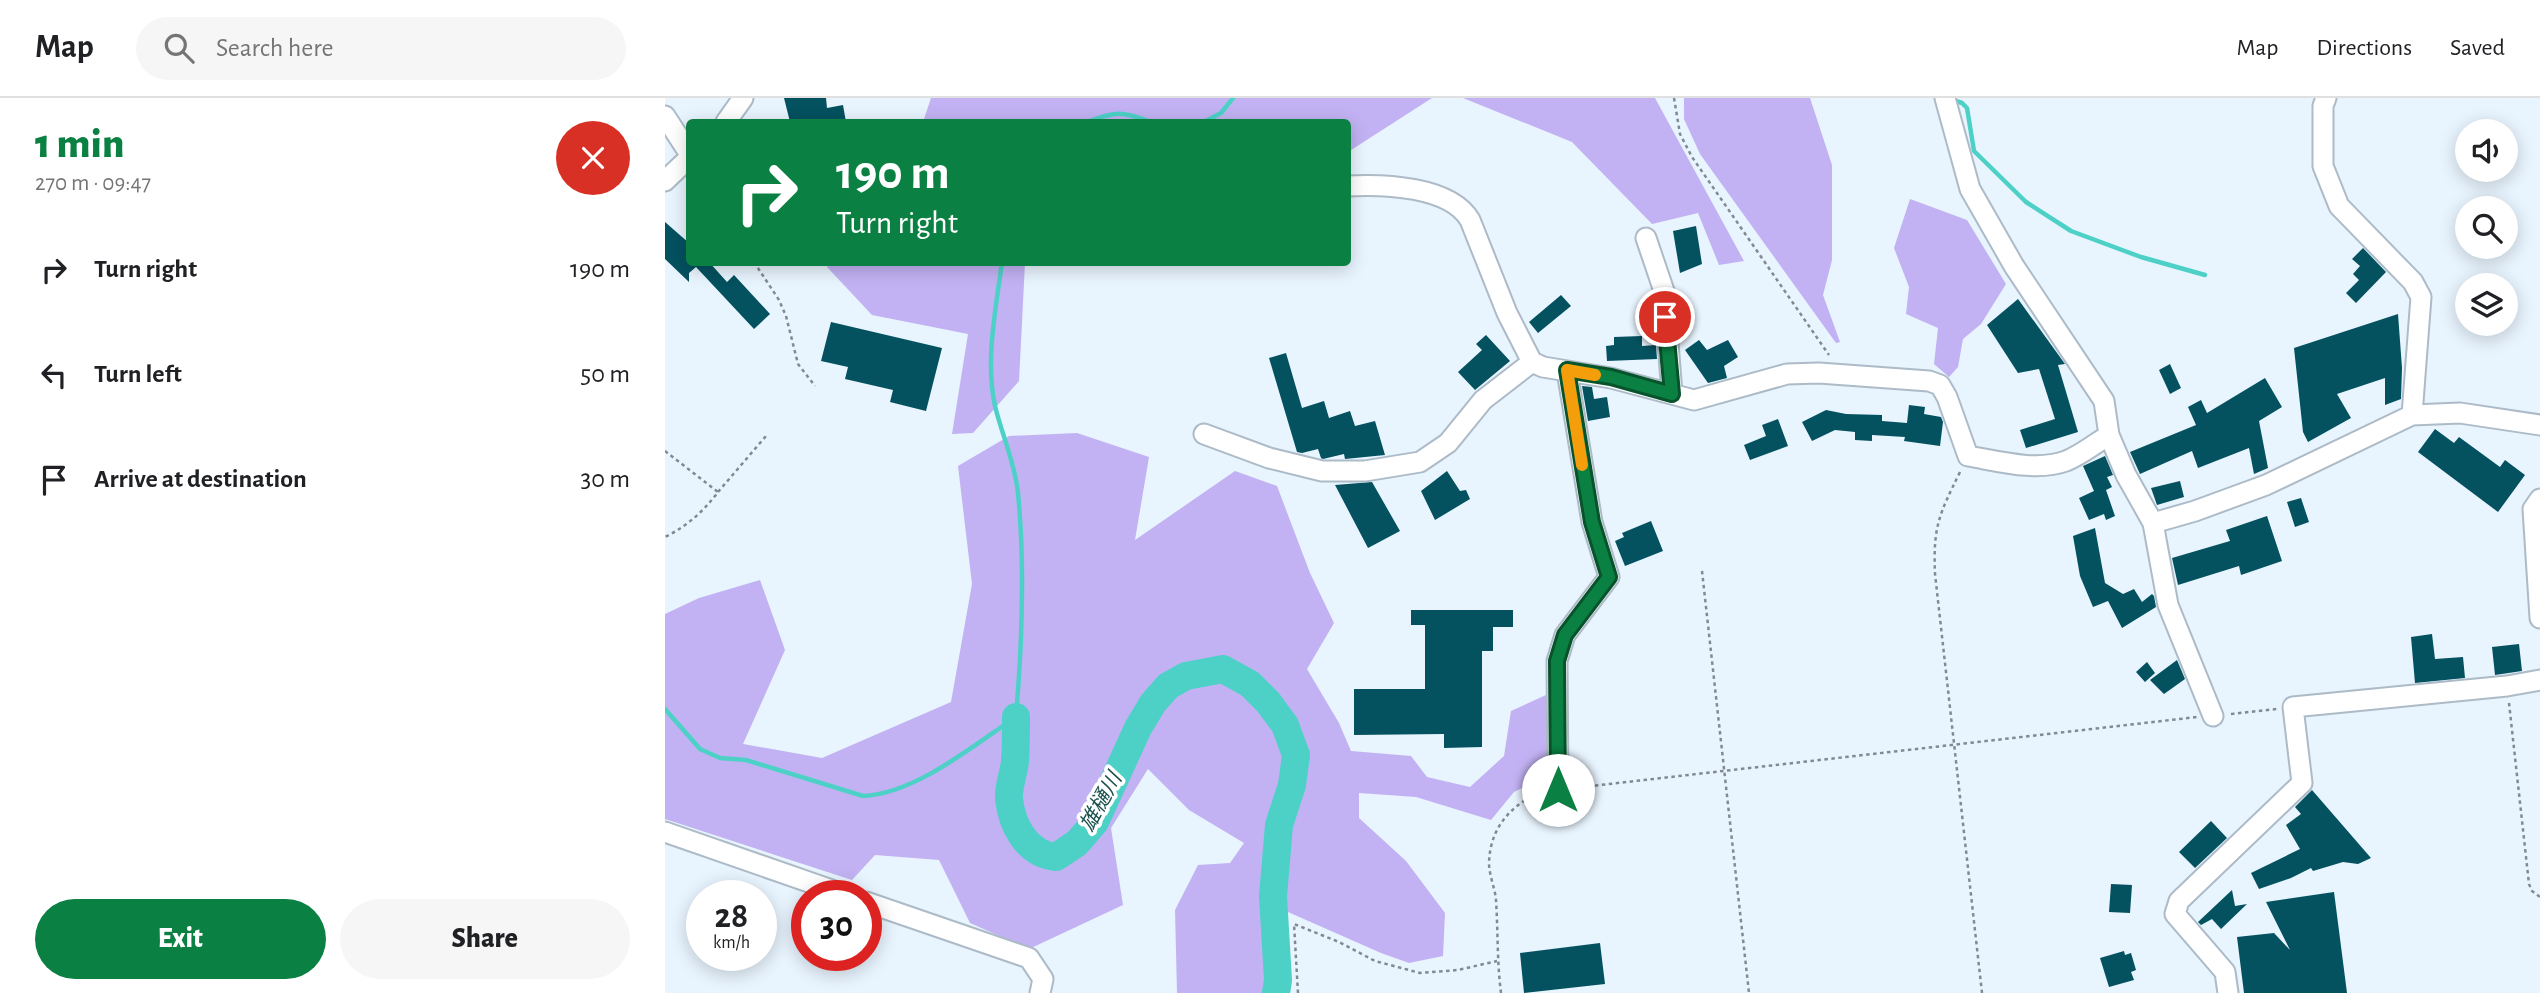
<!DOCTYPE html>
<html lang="en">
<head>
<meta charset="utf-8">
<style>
	body { margin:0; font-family:"Alegreya Sans","Noto Sans JP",sans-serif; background:#f6f6f6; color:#202124; height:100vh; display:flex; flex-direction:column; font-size:26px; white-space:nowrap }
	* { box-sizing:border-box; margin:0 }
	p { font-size:23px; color:#757577 }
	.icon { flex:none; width:38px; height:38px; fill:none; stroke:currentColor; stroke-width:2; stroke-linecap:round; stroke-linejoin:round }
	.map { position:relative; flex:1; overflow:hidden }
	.sheet { display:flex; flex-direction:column; background:#fff; width:665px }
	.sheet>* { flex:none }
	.hud { position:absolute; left:21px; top:21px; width:665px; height:147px; border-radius:7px; box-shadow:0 4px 18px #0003; background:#0b8043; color:#fff; overflow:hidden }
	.fabs { position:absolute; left:1790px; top:21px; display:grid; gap:14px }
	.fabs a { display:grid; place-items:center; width:63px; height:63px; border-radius:50%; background:#fff; box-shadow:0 4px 18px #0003; font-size:35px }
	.speed { position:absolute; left:21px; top:782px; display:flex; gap:14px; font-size:35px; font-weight:700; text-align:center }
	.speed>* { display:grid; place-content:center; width:91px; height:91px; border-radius:50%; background:#fff; box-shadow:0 4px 18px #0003; line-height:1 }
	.speed small { font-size:18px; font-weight:400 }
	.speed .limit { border:10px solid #d22; background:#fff; color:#111 }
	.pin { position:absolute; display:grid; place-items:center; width:60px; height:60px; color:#fff; margin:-30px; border:4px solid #fff; border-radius:50%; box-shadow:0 2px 7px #0007 }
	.me { position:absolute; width:77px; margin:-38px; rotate:0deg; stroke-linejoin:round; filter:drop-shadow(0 0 5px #0008) }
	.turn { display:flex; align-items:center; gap:24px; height:147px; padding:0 35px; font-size:32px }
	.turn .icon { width:91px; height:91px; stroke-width:2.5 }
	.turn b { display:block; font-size:49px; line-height:60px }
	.round { display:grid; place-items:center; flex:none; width:74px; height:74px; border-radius:37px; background:#f6f6f6 }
	.summary { display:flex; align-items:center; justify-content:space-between; height:119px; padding:0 35px }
	h1 { font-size:42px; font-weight:800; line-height:52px; color:#0b8043 }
	.cta { display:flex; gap:14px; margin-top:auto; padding:14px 35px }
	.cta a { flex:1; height:80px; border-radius:42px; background:#0b8043; color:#fff; font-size:28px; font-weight:800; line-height:80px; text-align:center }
	.cta a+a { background:#f6f6f6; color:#202124 }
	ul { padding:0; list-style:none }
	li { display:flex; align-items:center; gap:21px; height:105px; padding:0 35px }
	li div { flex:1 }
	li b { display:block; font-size:26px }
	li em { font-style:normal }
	header { display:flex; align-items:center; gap:42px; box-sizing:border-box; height:98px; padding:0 35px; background:#fff; border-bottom:2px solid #e0e0e0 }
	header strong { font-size:33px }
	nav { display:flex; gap:38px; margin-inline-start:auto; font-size:24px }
	.search { width:490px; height:63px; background:#f6f6f6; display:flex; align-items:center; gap:18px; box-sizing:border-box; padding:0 24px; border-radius:38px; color:#757577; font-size:26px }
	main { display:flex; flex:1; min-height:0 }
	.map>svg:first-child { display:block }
</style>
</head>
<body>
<header>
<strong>Map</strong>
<div class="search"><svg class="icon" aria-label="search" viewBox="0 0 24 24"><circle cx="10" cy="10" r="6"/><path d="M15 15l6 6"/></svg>Search here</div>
<nav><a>Map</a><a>Directions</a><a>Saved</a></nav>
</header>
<main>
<section class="sheet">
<div class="summary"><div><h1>1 min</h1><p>270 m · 09:47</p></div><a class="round" style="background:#d93025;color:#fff"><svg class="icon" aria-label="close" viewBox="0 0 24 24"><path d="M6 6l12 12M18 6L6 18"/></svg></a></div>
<ul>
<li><svg class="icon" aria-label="right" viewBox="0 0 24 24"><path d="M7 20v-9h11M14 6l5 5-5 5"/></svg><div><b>Turn right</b></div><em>190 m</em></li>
<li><svg class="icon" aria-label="left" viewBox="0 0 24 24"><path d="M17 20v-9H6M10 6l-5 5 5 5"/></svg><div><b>Turn left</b></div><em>50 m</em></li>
<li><svg class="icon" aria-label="arrive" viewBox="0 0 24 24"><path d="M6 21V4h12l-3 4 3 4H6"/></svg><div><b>Arrive at destination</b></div><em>30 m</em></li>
</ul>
<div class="cta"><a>Exit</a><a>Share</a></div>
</section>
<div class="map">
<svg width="1875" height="895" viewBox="0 0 1875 895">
	<rect width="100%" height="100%" fill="#e8f4fe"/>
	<path fill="#c2b2f3" d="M266,0H767L683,54L682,24H258Z
		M798,0H990L1079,163L1054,167L1033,115L987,126L907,44Z
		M1019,0H1145L1167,67V162L1158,197L1175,244L1171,245L1035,56L1019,21Z
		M1245,101L1302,122L1341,186L1316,226L1298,241L1293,269L1284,279L1269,266L1273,230L1241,216L1244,189L1229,150Z
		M164,165H360L354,283L308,335L287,336L303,236L207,217L162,169Z
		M412,335L484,359L470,442L570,373L612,388L645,475L669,525L642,571L674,625L686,653L746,658L762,679L805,689L839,658L846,613L881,597L884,677L849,694L826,722L751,699L694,695V720L741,763L780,815L778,858L744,865L716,855L623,814L601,895H512L510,812L533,767L565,765L579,745L524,712L483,671L446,730L458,807L364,851L305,825L274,762L210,757L187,782L0,721V516L34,500L95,482L120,552L78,646L157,660L286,604L307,486L293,368L344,338Z"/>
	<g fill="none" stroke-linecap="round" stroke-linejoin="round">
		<path stroke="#4dd1c7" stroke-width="4.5" d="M1288,2L1297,5L1302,10L1309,53L1361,104L1406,133L1476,159L1540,177
			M422,24C451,13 457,13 486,24
			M539,24L556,15L568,0
			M0,611L35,651L55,660L81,662L198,698C250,696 309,647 351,619C357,547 360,467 353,395C350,365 337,337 330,308C320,262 331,210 337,164"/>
		<path stroke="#4dd1c7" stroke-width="28" d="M351,619C351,633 351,648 350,663C349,675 343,689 344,701C347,728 362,756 391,759L412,745L430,724L473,630L488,605L503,588L521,578L558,571L585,586L603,604L620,627L631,657L627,687L614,727L608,798L613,882L611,895"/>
	</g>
	<path fill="#04515f" d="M119,0H161L162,10L178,7L181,24H125Z
		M0,124L24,145V164H44L62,184L69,177L105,216L89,231L31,169L24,175V184L0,161Z
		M1031,128L1037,166L1015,175L1008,133Z
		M1698,150L1721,174L1691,205L1681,195L1694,182L1688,176L1695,168L1687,161Z
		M896,197L906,208L873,235L864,224Z
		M1353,201L1400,266L1393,267L1413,334L1361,350L1355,332L1390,321L1374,271L1353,275L1322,227Z
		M1733,216L1737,270L1736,301L1720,307V280L1672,296L1686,320L1643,344L1638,334L1629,250Z
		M166,224L277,250L261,313L225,304L228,292L180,281L183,269L156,263Z
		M821,237L845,263L810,292L793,274L817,252L811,246Z
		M977,238V248L991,247L992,261L942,263L941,248L949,247V239Z
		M1034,242L1042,252L1063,242L1073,259L1059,268L1062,280L1043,285L1020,252Z
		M621,255L637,310L659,303L664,320L685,313L690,328L710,323L720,357L680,361L679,356L658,361L656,360L653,351L637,355L632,354L604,260Z
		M1505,266L1516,290L1505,296L1494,272Z
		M1600,280L1617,309L1594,323L1603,370L1589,376L1584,350L1533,370L1527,353L1475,376L1465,354L1531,327L1523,309L1536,302L1542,315Z
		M917,288L927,289L929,301L942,299L945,319L923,323Z
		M1244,307L1260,309L1259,316L1276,319L1278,324L1275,348L1239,343L1240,339L1207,337V343L1190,342V334L1170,332L1147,343L1137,324L1161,312L1181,316L1217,317V323L1242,325Z
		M1113,321L1123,348L1085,362L1079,347L1101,338L1097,327Z
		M1770,331L1789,345L1794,339L1835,369L1840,362L1860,377L1833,414L1753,354Z
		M1440,358L1448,377L1442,379L1447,389L1441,392L1450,418L1441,422L1439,416L1424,422L1414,400L1429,393L1418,368Z
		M782,373L795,393L801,392L805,401L770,422L756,393Z
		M1515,383L1519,399L1492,407L1486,390Z
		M707,384L735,433L703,450L670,387Z
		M1636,400L1644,424L1630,429L1622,404Z
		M1602,418L1617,463L1576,477L1574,468L1513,487L1507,460L1565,443L1561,432Z
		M986,423L998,453L960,468L950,443L959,439L957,435Z
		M1430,430L1440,485L1458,496L1469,491L1477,504L1487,496L1489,498L1491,509L1457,530L1443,503L1428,509L1415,478L1408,438Z
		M746,512H848V529H828V553H817V649L779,650V636L689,637V591H760V527H746Z
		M1767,536L1770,561L1798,559L1800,580L1750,585L1746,539Z
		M1854,546L1857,573L1830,577L1827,549Z
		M1512,562L1520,581L1499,596L1485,582Z
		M1482,564L1490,575L1480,584L1471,574Z
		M1647,692L1706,760L1693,766L1678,764L1648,773L1646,770L1626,780L1594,791L1586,775L1635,751L1621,727L1636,716L1630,709Z
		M1546,723L1562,740L1530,770L1514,754Z
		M1446,786L1467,787L1465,815L1444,814Z
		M1567,792L1570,808L1582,806L1556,831L1547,821L1536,827L1533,824Z
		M1669,794L1682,895H1579L1572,839L1609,835L1625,852L1601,804Z
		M935,845L940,886L859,895L855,855Z
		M1459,853L1460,857L1466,855L1471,872L1466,874L1469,882L1444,889L1435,860Z"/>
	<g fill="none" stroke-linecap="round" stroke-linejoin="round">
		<defs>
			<path id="minor" d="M1280,0L1305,91L1349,168L1439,303L1444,337L1461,377L1488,425L1503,507L1548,618
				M1661,0L1658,8V68L1674,108L1748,184L1756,199L1747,317
				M0,18L24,55
				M61,24L78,0
				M0,83L24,60
				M682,88C718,86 785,88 805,122L842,215L867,264L878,269L946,280L1029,302L1122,276L1154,275L1264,283L1275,287L1282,299L1303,358C1333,363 1371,374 1401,363C1416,357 1431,345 1444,337
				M981,140L999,193L1007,296
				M539,336L604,360L657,373H700L755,364L783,345L818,302L867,264
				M1875,401L1868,411L1875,520
				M1488,425L1530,413L1601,387L1747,317L1795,315L1875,327
				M893,692L892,563L900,537L944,479L927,424L902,273
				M0,734L184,798
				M201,804L364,860L378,881L375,895
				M1563,895L1560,874L1510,816L1514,803L1637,685L1628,609L1842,588L1875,582"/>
		</defs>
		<use href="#minor" stroke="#acbbc7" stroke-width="23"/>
		<path stroke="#818a90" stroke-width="2.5" stroke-dasharray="3.5 3.5" stroke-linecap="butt" d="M1009,0L1015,36L1027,59L1164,257
			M89,164L114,202L121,218L133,266L150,288
			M0,353L53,394C38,414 22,428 0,439
			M1295,374C1274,417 1268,428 1270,476L1317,895
			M53,394L101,338
			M1037,473L1084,895
			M1844,605L1864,786L1867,793L1875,799
			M1566,616L1612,611
			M909,690L1532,619
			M633,895L629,826L674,844L710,863L755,875L793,872L832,863
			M836,895C832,864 833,833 831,802C830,790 824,777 824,765C825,730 845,708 875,694"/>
		<use href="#minor" stroke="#fff" stroke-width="19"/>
	</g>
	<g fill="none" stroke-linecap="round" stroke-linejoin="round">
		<defs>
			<path id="route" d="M893,692L892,563L900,537L944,479L927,424L902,272L946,279L1007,296L1000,219"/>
		</defs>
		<use href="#route" stroke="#07532c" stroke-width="18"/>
		<use href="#route" stroke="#0b8043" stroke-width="12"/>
		<path stroke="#f59e0b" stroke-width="12" d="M917,367L902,272L930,277"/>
	</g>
	<g text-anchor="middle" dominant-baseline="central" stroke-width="7" stroke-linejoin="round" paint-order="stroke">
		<g font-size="21" font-style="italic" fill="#1b524e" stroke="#fff">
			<text transform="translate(436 704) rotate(-61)">雄樋川</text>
		</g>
	</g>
</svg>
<div class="fabs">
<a><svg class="icon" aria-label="sound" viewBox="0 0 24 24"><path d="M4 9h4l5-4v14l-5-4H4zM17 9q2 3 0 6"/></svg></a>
<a><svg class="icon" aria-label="search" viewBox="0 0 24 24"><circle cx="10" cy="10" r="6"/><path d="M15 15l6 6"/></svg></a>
<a><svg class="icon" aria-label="layers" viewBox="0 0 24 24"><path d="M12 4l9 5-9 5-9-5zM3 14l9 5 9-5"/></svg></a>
</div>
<div class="speed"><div>28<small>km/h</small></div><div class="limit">30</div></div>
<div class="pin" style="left:1000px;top:219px;background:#d93025"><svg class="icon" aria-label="arrive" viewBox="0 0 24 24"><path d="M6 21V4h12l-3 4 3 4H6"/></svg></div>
<svg class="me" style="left:893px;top:692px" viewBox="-20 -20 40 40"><circle r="19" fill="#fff"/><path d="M0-13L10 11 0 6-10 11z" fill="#0b8043"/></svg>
<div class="hud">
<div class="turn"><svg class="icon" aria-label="right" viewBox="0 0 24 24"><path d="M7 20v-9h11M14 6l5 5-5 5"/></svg><div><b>190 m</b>Turn right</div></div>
</div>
</div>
</main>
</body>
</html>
